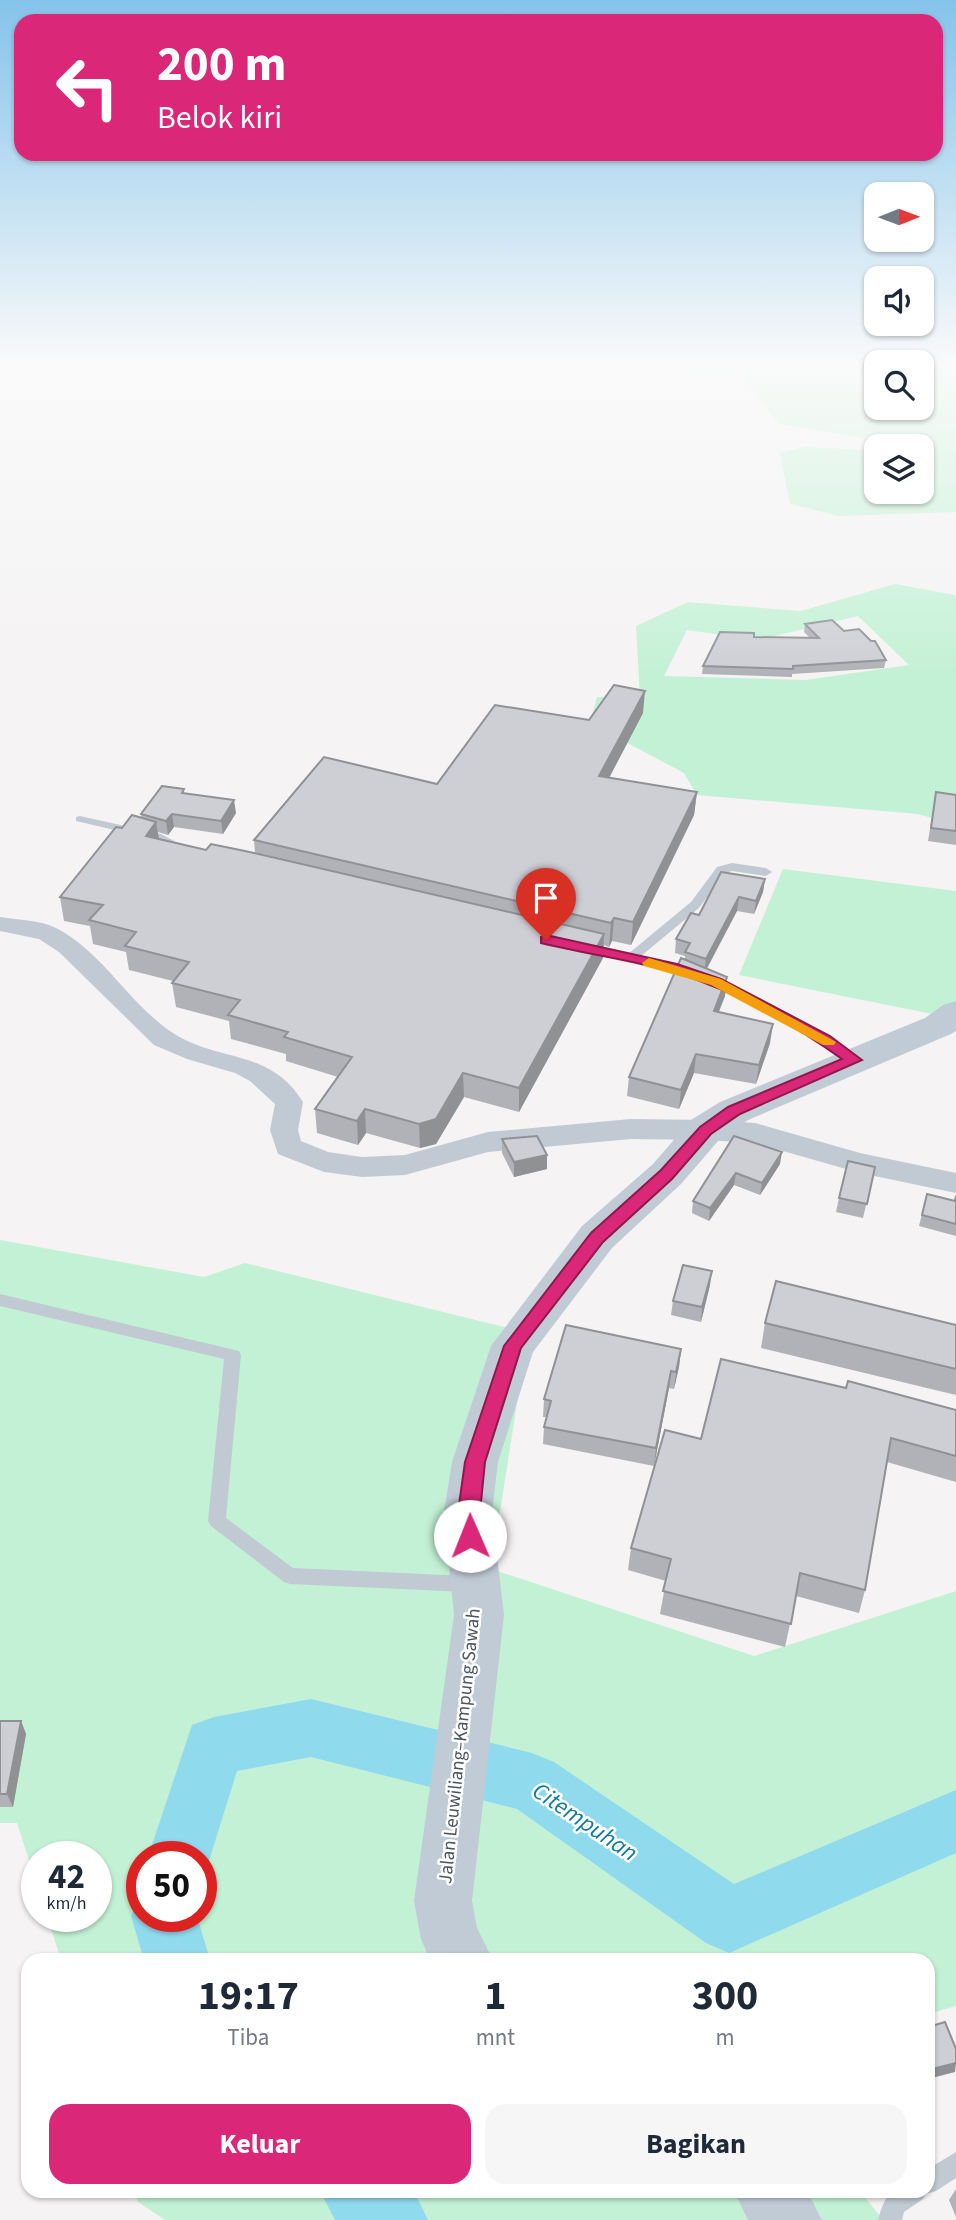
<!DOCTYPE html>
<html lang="id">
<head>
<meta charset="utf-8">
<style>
	body { margin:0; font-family:"Source Sans 3",sans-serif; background:#f6f6f7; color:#1f2937; height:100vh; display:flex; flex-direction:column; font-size:26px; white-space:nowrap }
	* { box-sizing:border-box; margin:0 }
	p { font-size:23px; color:#747a83 }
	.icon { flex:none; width:38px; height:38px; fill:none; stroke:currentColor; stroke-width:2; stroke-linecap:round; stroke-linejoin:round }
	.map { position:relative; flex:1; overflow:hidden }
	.details { position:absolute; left:21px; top:1953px; width:914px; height:245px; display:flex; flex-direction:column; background:#fff; border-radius:21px; box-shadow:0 2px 5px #0004 }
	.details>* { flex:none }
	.guide { position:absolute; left:14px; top:14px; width:929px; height:147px; border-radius:21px; box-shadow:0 2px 5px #0004; background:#db2777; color:#fff; overflow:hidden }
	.needle { width:46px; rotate:89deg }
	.buttons { position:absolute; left:864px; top:182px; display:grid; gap:14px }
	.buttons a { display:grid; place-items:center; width:70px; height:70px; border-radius:14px; background:#fff; box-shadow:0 2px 5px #0004; font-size:35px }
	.speed { position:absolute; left:21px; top:1841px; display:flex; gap:14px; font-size:35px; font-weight:700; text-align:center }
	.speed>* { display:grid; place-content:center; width:91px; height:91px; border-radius:50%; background:#fff; box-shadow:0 2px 5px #0004; line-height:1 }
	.speed small { font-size:18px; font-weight:400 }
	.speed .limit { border:10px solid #d22; background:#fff; color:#111 }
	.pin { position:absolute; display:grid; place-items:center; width:60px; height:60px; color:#fff; margin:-72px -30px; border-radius:50% 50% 50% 0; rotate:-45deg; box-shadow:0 0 7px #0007 }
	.pin .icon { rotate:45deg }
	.me { position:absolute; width:77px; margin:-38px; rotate:359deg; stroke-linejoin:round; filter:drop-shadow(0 0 5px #0008) }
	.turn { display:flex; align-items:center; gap:24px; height:147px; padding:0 28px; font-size:32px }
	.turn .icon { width:91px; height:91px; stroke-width:2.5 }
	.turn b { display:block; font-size:49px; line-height:60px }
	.eta { display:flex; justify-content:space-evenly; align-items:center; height:119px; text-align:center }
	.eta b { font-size:42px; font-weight:700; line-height:49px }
	.action { display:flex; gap:14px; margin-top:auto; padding:14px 28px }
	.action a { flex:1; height:80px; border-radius:21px; background:#db2777; color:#fff; font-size:28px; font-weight:700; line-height:80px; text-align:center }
	.action a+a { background:#f6f6f7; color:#1f2937 }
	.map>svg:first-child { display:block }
</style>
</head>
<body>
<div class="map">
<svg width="956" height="2220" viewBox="0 0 956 2220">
	<rect width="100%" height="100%" fill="#f5f3f3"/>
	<path fill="#c3f1d5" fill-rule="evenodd" d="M383,366H629L521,376Z
		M682,366H877V408H922V366H956V512L838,516L790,504L780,453L805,447L865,450V438L779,424L740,376L691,380ZM877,446H922V492H877Z
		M895,584L955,595L956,598V824L917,814L697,795L684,773L590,723L597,697L640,698L636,626L688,602L801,611ZM858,616L909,665L806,680L664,676L687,630L758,640Z
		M783,869L956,891V1016L952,1018L739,975Z
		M0,1240L204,1277L245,1263L528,1333L491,1569L754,1656L956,1591V2006L928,2014V1960H61L47,1916H96V1857H37V1885L17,1823H0ZM142,1857H201V1916H142Z
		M135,2191H860L883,2220H165L138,2202Z"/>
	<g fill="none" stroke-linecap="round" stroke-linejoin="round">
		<path fill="#90daee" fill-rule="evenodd" d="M311,1699L532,1753L554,1762L734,1884L956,1790V1853L729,1953L706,1943L517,1809L311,1757L237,1771L203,1880L201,1857H148L192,1725L214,1717Z
			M141,1893L142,1916H197L210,1960H144L131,1916Z
			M320,2191H414L428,2220H335Z"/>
		<path fill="#c1cad2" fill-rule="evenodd" d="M80,816L161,834L189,849L183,853L153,839L76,821V817Z
			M732,863L766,868L772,872L766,876L732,871L725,873L699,908L641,956C722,973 791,1011 859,1057L861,1060L859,1063H849C800,1030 749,996 692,977C658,965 622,961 587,953L581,949L587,945L628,954L691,902L717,867Z
			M0,1294L239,1351L241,1355L226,1518L293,1568L467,1576L473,1578L476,1584L473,1590L467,1592L290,1584L284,1582L211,1526L208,1521L224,1359L0,1306Z
			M956,2152V2178L936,2191L926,2194L923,2199L904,2212L902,2220H878C888,2184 894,2191 928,2191V2169Z"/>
		<path fill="#c1cad2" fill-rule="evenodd" d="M0,917C18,920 42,920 58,929C103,953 131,1006 173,1033C219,1063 270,1048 303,1102L298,1130L301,1141L328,1152L362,1157L405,1155L488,1132L631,1119L705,1120L755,1123L860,1153L956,1173V1193L860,1173L755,1143L705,1140L631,1139L488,1152L405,1175L362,1177L324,1172L278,1154L270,1130L275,1104L250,1081L235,1073L187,1059L154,1045L59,952L39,939L0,931Z"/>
		<path fill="#c1cbd6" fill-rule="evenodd" d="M956,1001V1031L951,1034L748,1120L719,1140L681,1184L612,1248L533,1352L498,1462L492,1512L504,1615L472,1901L477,1928L493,1960H430L421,1939L414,1901L454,1615L444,1512L452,1462L491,1346L582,1226L653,1164L691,1120L720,1102L925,1018L943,1005Z
			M734,2191H807L822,2220H748Z"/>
	</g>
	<path fill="#b0b2b7" d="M805,624L844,631L886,660L884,668L792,674V677L702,674L703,666L754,637L810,638L804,632Z
		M643,713L609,778L697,792L694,815L631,945L612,941L609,947L604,945L603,958L519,1112L464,1097L436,1144L420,1148L366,1133L358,1145L317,1133L315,1109L338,1077L286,1061V1054L231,1039L229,1021L176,1007L172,983L173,981L129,970L126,952L93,944L90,926L64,921L60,897L122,828L141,817V814L185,793L236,813L223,834L174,827L168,835L158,832L159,839L206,850L255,853L254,840L437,784L589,720Z
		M936,792L956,795V845L928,841Z
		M765,879L763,892L754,914L737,911L707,969L725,996L719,1012L770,1043L756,1084L694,1073L679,1109L627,1096L629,1077L685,960V956L675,953L676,939L699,915Z
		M734,1136L780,1164L760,1195L734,1185L709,1221L692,1213L693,1201Z
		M502,1139L547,1169L514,1177L502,1153Z
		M875,1167L863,1218L836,1212L839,1198Z
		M927,1194L954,1201L956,1194V1236L919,1226Z
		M710,1285L701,1322L671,1315L673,1301Z
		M765,1323L956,1325V1395L761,1348Z
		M681,1349L679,1367L674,1389L669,1388L654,1466L543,1444L544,1427L546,1417H543L544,1399Z
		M846,1388L956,1410V1482L887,1462L865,1590L859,1613L796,1596L785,1647L660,1614L666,1581L628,1570L631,1548L701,1439Z
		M0,1721H21L26,1734L13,1807H0Z
		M956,2189V2217L949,2200Z"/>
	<path fill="#909195" d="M645,691L643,713L598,799L599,776Z
		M697,792L694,815L631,945L633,922Z
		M234,800L236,813L223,834L221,821Z
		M172,814L174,827L168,835L166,821Z
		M156,822L160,845L146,836Z
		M765,879L763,892L754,914L756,901Z
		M739,897L737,911L704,973L706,959Z
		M614,918L612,941L609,947L611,923Z
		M604,934L603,958L519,1112V1088Z
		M727,977L725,996L711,1030L714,1011Z
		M773,1024L770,1043L756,1084L759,1065Z
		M696,1054L694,1073L679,1109L681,1090Z
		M463,1073L464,1097L436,1144L420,1148L419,1124Z
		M365,1109L366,1133L358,1145L357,1121Z
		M782,1152L780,1164L760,1195L762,1183Z
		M547,1155V1169L514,1177V1162Z
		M736,1173L734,1185L709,1221L710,1208Z
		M712,1271L710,1285L701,1322L702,1307Z
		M681,1349L679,1367L674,1389L676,1372Z
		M671,1371L669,1388L654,1466L656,1448Z
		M21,1721L26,1734L13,1807L7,1794Z
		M956,2063L955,2072L928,2079V2070Z"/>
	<path fill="#cdcfd5" stroke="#909195" stroke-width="2" d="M832,620L844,631L859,629L871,641H875L886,660L793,666V669L703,666L720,632L754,633V637L819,638L805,624Z
		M614,685L645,691L599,776L697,792L633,922L614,918L611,923L254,840L324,757L437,784L495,705L589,720Z
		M162,786L184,789L182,793L234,800L221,821L172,814L166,821L141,814Z
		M936,792L956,795V831L931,828Z
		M132,815L156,822L146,836L206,850L211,844L245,851L604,934L519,1088L463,1073L436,1119L419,1124L365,1109L357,1121L315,1109L352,1057L284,1037L288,1032L228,1015L240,1000L172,983L189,962L125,946L136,932L89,920L103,905L60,897L116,827L122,828Z
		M721,872L765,879L756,901L739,897L706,959L685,952L690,943L676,939L691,913L699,915Z
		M681,958L727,977L714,1011L773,1024L759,1065L696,1054L681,1090L629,1077Z
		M537,1136L547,1155L514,1162L502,1139Z
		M734,1136L782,1152L762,1183L736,1173L710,1208L693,1201Z
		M848,1161L875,1167L867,1204L839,1198Z
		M927,1194L955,1201L956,1196V1224L922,1215Z
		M683,1265L712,1271L702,1307L673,1301Z
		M776,1281L956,1325V1369L765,1323Z
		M566,1325L681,1349L676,1372L671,1371L656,1448L544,1427L551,1401L544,1399Z
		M721,1359L846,1388L848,1381L956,1410V1456L891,1438L865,1590L800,1573L791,1624L663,1591L671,1559L631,1548L665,1430L701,1439Z
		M0,1721H21L7,1794H0Z
		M945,2022L956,2049V2063L928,2070V2027Z"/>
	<linearGradient id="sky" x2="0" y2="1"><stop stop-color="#85c3ea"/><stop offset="0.54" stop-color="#fafafa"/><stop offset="1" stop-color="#fafafa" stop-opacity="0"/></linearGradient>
	<rect width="956" height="677" fill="url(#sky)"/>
	<path fill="#db2777" stroke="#8e194d" stroke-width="2" d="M546,935L677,964L721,979L830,1036L862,1060L740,1114L711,1134L672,1179L603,1242L521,1348L485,1462L477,1542L470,1545L463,1542L458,1512L465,1462L504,1346L591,1233L661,1170L700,1127L728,1107L842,1059C793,1024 734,991 677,973C633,960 586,954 541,943V937Z"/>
	<path fill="#f59e0b" d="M649,958L721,979L836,1042L834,1045H823L711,985L644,966L642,963Z"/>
	<g text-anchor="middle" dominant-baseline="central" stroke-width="5" stroke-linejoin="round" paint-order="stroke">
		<g font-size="19" fill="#4a5661" stroke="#fff">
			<text transform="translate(460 1746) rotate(-84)">Jalan Leuwiliang–Kampung Sawah</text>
		</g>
		<g font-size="24" font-style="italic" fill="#0c7c9b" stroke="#fff">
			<text transform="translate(585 1822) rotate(34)">Citempuhan</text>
		</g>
	</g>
</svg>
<div class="buttons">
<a><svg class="needle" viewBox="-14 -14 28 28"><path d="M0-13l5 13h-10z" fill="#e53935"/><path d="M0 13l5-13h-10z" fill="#747a83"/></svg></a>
<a><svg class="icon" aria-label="sound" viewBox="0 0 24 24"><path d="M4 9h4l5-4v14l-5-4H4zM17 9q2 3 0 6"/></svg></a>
<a><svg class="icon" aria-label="search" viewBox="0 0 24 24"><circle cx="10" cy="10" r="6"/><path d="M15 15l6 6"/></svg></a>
<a><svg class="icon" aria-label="layers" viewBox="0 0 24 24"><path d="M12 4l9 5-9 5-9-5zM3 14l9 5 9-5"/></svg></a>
</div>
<div class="speed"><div>42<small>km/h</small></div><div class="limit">50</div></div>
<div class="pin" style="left:546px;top:940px;background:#d93025"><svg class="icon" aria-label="arrive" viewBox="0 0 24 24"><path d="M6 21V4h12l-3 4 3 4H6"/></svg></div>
<svg class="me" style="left:470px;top:1536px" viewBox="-20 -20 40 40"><circle r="19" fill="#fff"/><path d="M0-13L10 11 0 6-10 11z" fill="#db2777"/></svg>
<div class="guide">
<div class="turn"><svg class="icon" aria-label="left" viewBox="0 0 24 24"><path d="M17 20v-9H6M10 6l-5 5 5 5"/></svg><div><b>200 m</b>Belok kiri</div></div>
</div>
<section class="details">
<div class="eta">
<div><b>19:17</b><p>Tiba</p></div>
<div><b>1</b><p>mnt</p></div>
<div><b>300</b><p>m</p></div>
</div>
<div class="action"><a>Keluar</a><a>Bagikan</a></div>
</section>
</div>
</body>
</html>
